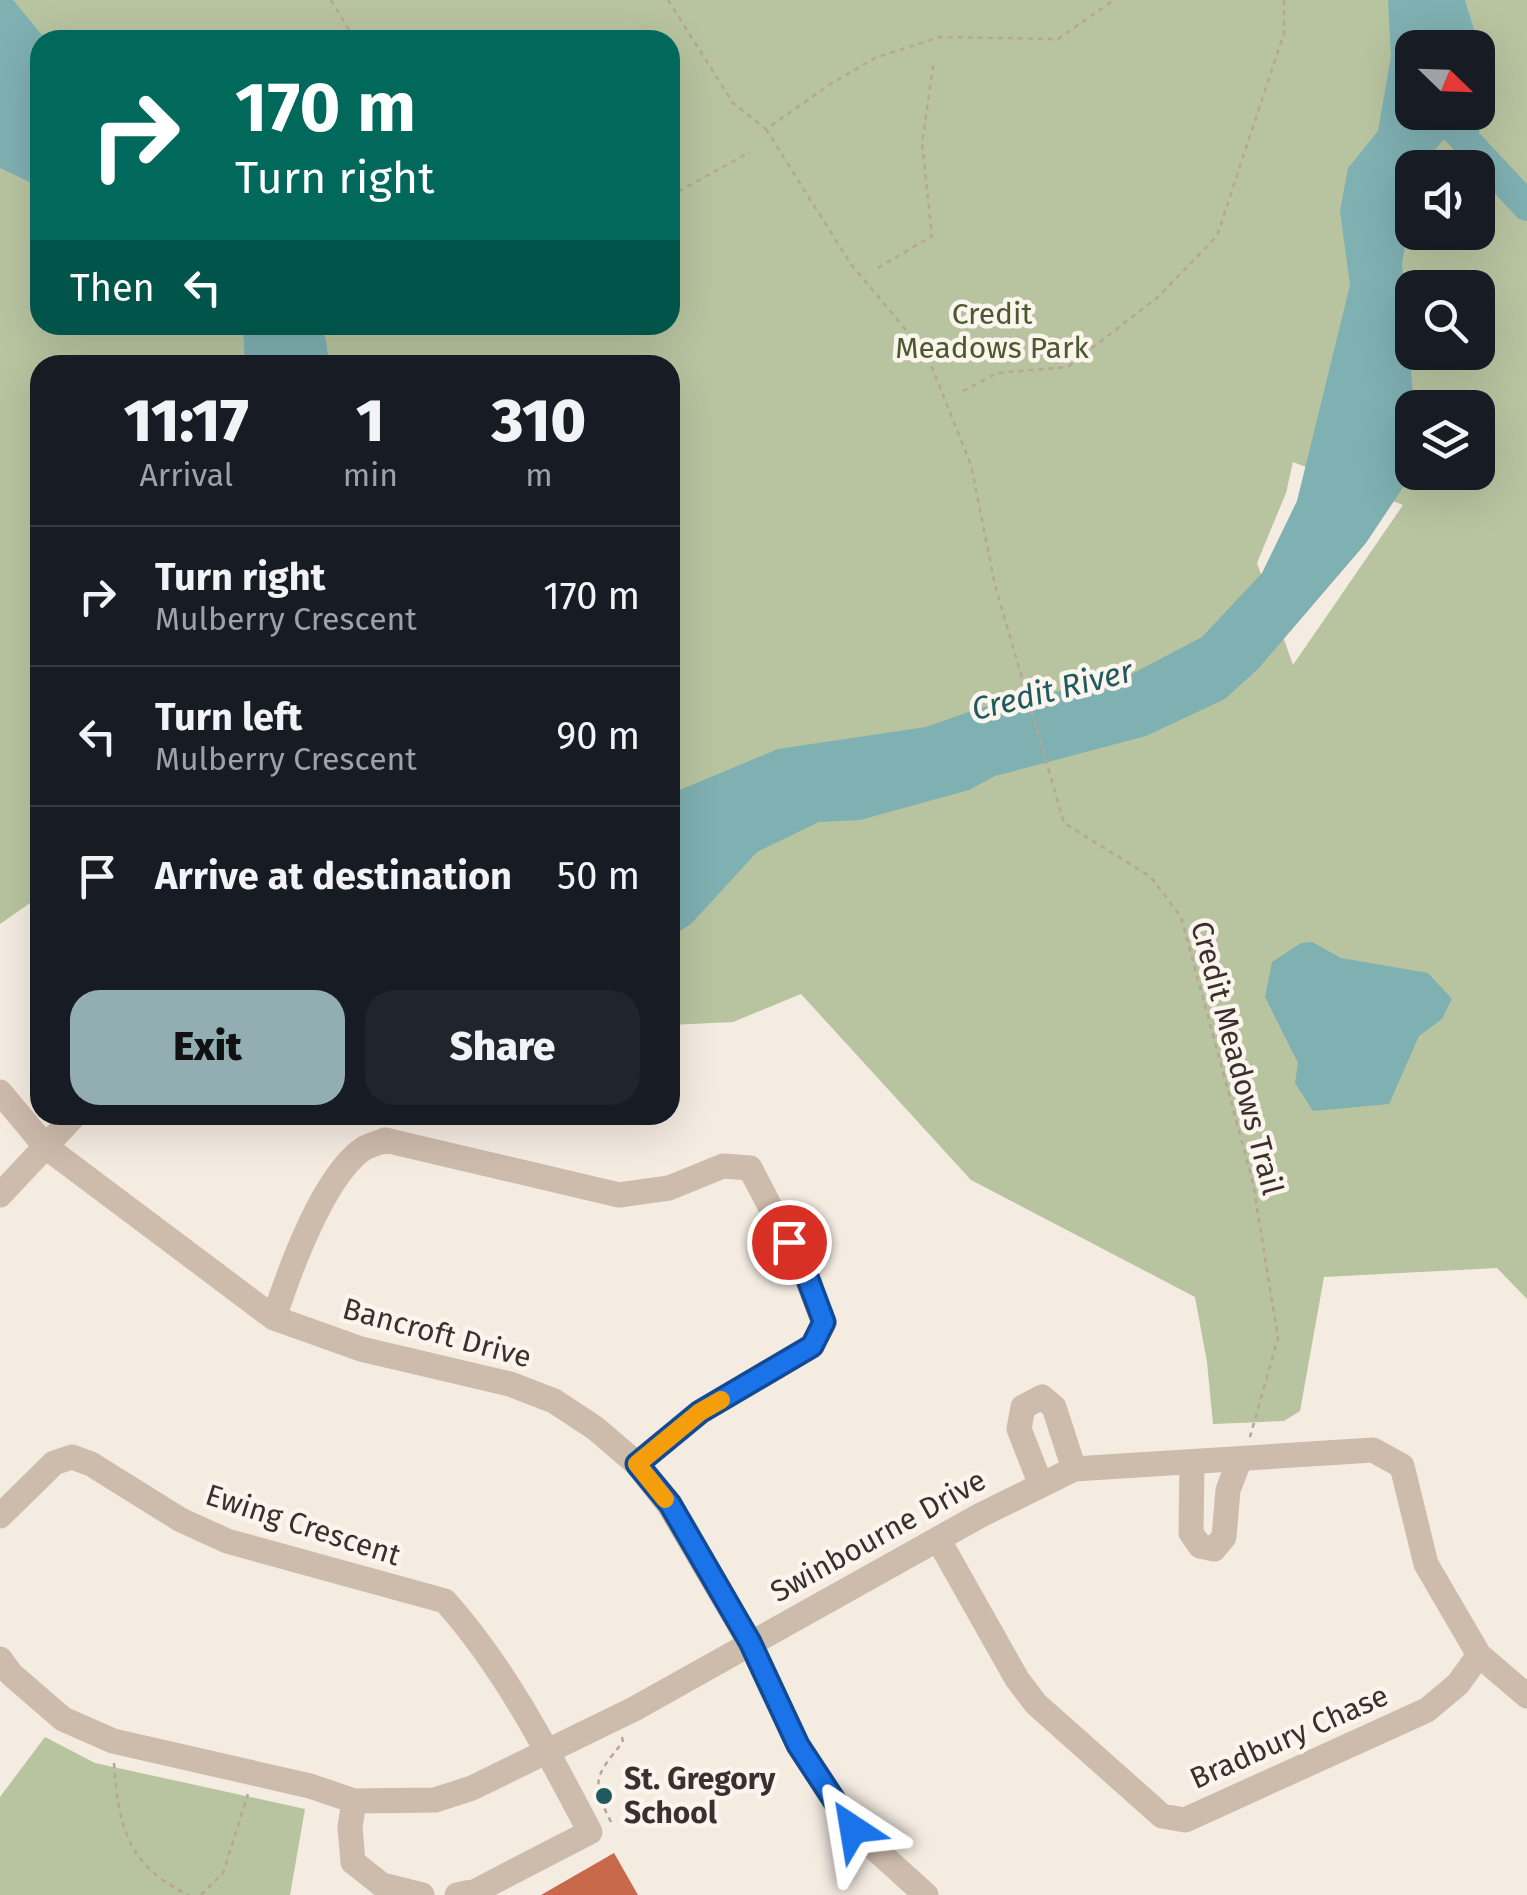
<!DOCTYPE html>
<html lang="en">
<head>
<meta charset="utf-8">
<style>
	body { margin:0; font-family:"Fira Sans",sans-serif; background:#20242c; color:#f1f3f6; height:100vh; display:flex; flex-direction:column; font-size:38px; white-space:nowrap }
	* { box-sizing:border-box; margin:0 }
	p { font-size:32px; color:#9ea1a6 }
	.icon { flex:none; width:55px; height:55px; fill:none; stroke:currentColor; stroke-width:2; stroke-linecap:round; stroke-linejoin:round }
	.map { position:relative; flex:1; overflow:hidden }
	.details { position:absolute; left:30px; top:355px; width:650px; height:770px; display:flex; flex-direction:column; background:#171b24; border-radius:30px; box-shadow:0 10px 40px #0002 }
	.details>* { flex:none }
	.hud { position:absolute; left:30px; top:30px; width:650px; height:305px; border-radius:30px; box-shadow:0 10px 40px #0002; background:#00695c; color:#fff; overflow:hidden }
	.needle { width:65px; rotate:113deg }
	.fabs { position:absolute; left:1395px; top:30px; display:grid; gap:20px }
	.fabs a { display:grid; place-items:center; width:100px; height:100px; border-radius:20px; background:#171b24; box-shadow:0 10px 40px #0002; font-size:50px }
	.pin { position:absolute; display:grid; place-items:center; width:85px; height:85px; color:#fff; margin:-42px; border:5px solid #fff; border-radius:50%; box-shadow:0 2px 10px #0007 }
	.me { position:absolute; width:110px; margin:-55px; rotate:327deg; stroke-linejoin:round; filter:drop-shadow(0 0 8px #0008) }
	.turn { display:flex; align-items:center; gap:35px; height:210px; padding:0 40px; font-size:45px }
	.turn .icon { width:130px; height:130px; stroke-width:2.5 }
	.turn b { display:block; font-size:70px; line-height:85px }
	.then { display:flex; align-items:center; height:95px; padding:0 40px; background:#0003; gap:20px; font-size:38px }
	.eta { display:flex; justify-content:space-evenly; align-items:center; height:170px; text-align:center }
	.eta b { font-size:60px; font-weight:800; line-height:70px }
	.primary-button { display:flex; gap:20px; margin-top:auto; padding:20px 40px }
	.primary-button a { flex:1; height:115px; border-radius:30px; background:#92aeb2; color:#111; font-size:40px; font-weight:800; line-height:115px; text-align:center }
	.primary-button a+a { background:#20242c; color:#f1f3f6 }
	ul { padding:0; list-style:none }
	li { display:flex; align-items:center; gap:30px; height:140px; padding:0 40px; border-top:2px solid #363941 }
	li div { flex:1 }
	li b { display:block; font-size:38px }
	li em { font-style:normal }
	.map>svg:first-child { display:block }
</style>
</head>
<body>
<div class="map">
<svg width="1527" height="1895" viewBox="0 0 1527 1895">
	<rect width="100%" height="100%" fill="#f4ebe1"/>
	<path fill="#b8c4a0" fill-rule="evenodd" d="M0,0H1527V1299L1497,1268L1324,1277L1300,1411L1284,1421L1213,1424L1207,1362L1195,1297L971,1180L801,994L733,1022L670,1025V365H40V896L0,924ZM40,40H670V325H40ZM1412,48H1478V112H1412ZM1412,168H1478V232H1412ZM1412,288H1478V352H1412ZM1412,408H1478V472H1412ZM1293,462L1403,505L1293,665L1257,563L1286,493Z
		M45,1737L95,1763L305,1809L290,1895H0V1797Z"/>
	<path fill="#7fb0b2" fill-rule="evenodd" d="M0,0H13L46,40H40V187L0,168Z
		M1388,0H1465L1483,59L1478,154L1471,164L1460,144L1443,140L1421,167L1412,168V207L1402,263L1414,407L1412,458L1408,480L1366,543L1258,669L1225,699L1146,736L995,776L969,790L860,820L819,822L757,852L691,924L670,937V794L778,749L926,727L980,708L1126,677L1202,637L1262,573L1297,501L1350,285L1340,211L1348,168L1378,131L1391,56ZM1412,48H1478V112H1412Z
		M243,325H320L326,340L329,365H245Z
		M1312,942L1341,958L1428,973L1452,999L1442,1019L1419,1036L1389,1104L1313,1111L1295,1083L1298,1063L1265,997L1272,962L1301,943Z"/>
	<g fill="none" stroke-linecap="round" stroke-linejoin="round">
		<path stroke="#7fb0b2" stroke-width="30" d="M1439,112L1527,206"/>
	</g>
	<path fill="#c8694b" d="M614,1853L638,1895H541Z"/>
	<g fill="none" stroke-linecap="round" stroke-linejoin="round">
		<path stroke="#b9a596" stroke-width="2.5" stroke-dasharray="5 5" stroke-linecap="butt" d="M331,0L355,40
			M668,0L733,103L766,129L832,83L875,58L940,37L1058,39L1114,0
			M766,129L850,263L927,355L971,465L995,585L1064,823L1151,877L1181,917L1253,1183L1278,1338L1250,1437
			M670,196L750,152
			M878,268L932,236L922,143L934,60
			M963,391L997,373L1068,367L1159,296L1217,236L1284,33V0
			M114,1763C118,1826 128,1867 189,1895
			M611,1822C590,1781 596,1775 623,1742L622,1737
			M201,1895L223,1873L248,1794"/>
		<path stroke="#cdbbac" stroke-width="25" d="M0,1092L46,1147L274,1318L361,1349L510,1384L554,1401L595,1428L637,1464L669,1505L750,1643L798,1745L853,1829L926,1895
			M0,1195L75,1115
			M274,1318C289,1272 323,1177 363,1149C369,1145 379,1143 385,1140L619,1195L669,1188L723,1166L750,1168L805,1274L824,1323L812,1346L700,1412L637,1464
			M1192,1462L1191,1533L1200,1546L1214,1549L1224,1537L1228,1490L1240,1459
			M1041,1485L1019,1429L1023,1407L1042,1397L1054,1407L1074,1469
			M0,1516L54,1463L72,1457L91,1464L181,1520L227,1541L445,1601C505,1668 548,1752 590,1832L476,1891L457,1895
			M938,1539L1017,1679L1036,1704L1162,1816L1185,1820L1427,1710L1458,1684L1479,1655
			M0,1659L11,1674L63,1719L113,1741L310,1786L354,1801L435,1800L472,1788L634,1709L979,1516L1074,1469L1373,1450L1402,1466L1426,1564L1479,1655L1527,1696
			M354,1801L350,1827L353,1862L382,1885L422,1895"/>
	</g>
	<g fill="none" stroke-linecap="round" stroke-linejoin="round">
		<defs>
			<path id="route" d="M789,1242L806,1274L824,1322L812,1346L700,1412L637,1464L670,1504L750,1642L798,1745L853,1829"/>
		</defs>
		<use href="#route" stroke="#114b97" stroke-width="25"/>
		<use href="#route" stroke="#1a73e8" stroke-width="18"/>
		<path stroke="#f59e0b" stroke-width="18" d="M665,1499L637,1464L700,1412L721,1400"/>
	</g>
	<circle fill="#1f5a5e" stroke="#fbf5ee" stroke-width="4" cx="604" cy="1796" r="10"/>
	<g text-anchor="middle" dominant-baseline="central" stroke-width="9" stroke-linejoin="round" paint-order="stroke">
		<g font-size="30" fill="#4a5a2e" stroke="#fbf5ee">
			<text x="992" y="314">Credit<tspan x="992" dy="34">Meadows Park</tspan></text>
		</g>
		<g font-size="30" fill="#3b302b" stroke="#fbf5ee">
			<text transform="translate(1237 1058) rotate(75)">Credit Meadows Trail</text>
			<text transform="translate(437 1333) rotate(15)">Bancroft Drive</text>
			<text transform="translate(303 1525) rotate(18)">Ewing Crescent</text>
			<text transform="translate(878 1536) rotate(-29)">Swinbourne Drive</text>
			<text transform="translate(1289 1737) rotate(-24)">Bradbury Chase</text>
		</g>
		<g font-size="30" font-weight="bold" fill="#3b302b" stroke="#fbf5ee" text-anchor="start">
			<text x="624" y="1779">St. Gregory<tspan x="624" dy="34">School</tspan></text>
		</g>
		<g font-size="32" font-style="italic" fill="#1f5a5e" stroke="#fbf5ee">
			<text transform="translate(1052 690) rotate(-14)">Credit River</text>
		</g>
	</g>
</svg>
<div class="fabs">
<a><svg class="needle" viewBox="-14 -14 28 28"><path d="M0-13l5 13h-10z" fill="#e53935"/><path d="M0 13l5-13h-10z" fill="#9ea1a6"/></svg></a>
<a><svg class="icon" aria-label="sound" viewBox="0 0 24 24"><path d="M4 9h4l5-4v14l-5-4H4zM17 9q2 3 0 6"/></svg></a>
<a><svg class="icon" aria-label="search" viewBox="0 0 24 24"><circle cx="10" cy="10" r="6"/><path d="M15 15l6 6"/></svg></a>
<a><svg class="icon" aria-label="layers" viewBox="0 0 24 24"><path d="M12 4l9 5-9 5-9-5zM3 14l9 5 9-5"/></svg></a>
</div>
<div class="pin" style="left:789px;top:1242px;background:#d93025"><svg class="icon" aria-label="arrive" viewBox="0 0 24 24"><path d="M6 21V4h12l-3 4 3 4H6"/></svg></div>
<svg class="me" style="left:853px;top:1829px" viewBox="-20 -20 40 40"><path d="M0-17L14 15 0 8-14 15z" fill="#1a73e8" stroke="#fff" stroke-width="4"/></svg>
<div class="hud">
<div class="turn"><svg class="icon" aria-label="right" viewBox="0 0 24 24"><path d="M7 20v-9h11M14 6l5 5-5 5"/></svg><div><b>170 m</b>Turn right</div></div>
<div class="then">Then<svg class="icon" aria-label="left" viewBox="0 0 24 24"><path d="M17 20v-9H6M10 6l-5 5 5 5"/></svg></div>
</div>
<section class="details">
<div class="eta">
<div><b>11:17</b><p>Arrival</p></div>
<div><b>1</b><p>min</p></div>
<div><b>310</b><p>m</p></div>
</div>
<ul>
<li><svg class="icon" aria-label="right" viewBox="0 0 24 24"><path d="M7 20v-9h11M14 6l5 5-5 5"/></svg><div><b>Turn right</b><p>Mulberry Crescent</p></div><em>170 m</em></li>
<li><svg class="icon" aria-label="left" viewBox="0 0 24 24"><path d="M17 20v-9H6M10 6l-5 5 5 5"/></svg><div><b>Turn left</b><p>Mulberry Crescent</p></div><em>90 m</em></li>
<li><svg class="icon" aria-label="arrive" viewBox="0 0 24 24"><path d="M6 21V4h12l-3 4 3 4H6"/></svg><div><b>Arrive at destination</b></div><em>50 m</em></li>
</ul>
<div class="primary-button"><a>Exit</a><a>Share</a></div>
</section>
</div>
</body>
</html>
